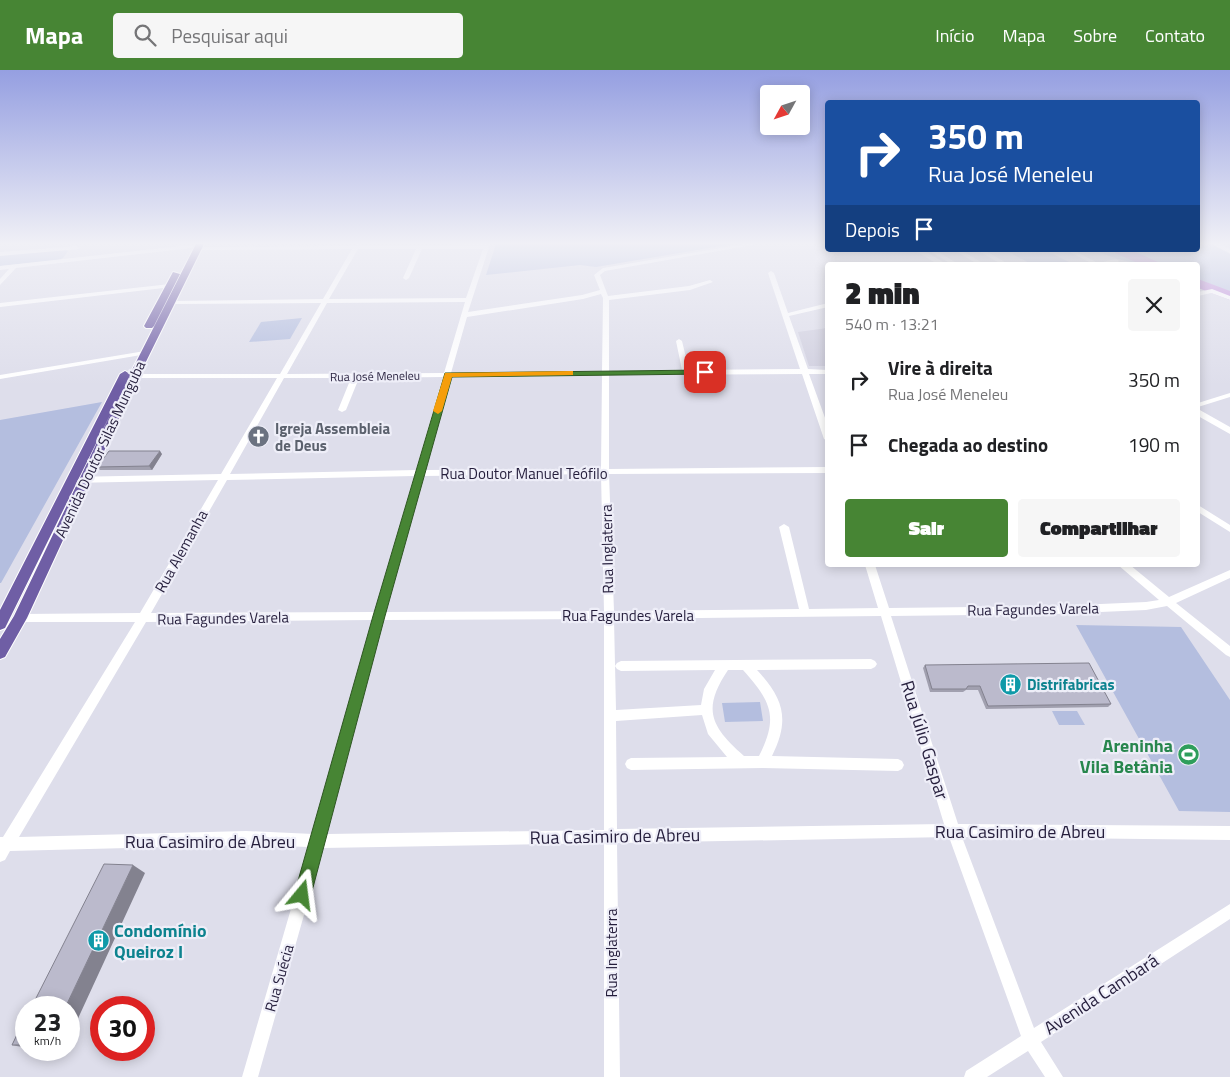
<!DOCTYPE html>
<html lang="pt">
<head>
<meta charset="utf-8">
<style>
	body { margin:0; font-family:"Titillium Web",sans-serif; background:#f6f6f6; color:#202124; height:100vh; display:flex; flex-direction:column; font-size:19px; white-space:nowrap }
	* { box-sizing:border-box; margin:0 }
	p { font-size:16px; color:#757577 }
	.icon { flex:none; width:28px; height:28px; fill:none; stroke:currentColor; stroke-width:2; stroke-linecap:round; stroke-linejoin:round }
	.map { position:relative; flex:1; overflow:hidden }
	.sheet { position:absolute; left:825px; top:192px; width:375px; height:305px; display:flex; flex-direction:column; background:#fff; border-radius:5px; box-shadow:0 2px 12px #0003 }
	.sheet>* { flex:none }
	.hud { position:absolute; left:825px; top:30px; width:375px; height:152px; border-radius:5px; box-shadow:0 2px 12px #0003; background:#1a4fa0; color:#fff; overflow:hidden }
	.needle { width:32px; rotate:230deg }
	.fabs { position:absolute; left:760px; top:15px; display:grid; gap:10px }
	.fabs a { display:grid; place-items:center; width:50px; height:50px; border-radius:5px; background:#fff; box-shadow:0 2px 12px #0003; font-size:25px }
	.speed { position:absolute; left:15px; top:926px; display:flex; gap:10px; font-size:25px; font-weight:700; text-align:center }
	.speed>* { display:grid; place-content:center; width:65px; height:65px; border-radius:50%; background:#fff; box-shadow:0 2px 12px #0003; line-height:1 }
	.speed small { font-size:12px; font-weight:400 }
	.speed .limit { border:8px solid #d22; background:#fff; color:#111 }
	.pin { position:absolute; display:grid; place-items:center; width:42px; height:42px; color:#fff; margin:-21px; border-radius:10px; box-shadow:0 2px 8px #0006 }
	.me { position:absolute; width:55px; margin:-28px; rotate:16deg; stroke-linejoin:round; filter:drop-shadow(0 0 4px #0008) }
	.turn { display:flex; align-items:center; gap:18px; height:105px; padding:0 20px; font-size:22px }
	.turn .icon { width:65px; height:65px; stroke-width:2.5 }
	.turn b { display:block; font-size:35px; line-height:42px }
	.then { display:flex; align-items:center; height:48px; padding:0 20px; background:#0003; gap:10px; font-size:19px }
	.round { display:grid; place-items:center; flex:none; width:52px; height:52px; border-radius:5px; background:#f6f6f6 }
	.summary { display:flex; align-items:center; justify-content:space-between; height:85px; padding:0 20px }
	h1 { font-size:30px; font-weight:800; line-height:38px }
	.primary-button { display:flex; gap:10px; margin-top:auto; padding:10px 20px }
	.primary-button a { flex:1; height:58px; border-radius:5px; background:#478534; color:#fff; font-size:20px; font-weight:800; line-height:58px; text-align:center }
	.primary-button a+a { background:#f6f6f6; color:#202124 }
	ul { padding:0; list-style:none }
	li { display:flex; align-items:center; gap:15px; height:65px; padding:0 20px }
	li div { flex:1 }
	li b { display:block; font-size:19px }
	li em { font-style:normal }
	header { display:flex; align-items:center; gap:30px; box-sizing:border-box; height:70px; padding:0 25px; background:#478534; color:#fff }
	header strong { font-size:24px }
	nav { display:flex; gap:28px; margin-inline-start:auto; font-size:18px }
	.search { width:350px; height:45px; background:#f6f6f6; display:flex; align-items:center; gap:12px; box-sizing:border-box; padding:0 18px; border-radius:5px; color:#757577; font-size:19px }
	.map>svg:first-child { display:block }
</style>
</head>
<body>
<header>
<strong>Mapa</strong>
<div class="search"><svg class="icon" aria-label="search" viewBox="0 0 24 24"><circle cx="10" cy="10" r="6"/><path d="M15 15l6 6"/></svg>Pesquisar aqui</div>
<nav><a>Início</a><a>Mapa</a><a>Sobre</a><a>Contato</a></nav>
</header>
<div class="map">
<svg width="1230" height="1007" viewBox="0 0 1230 1007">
	<rect width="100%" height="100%" fill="#dedeeb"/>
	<path fill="#d0cfdf" d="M827,258V296H809L798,262Z"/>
	<path fill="#b4bedf" d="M496,174H733L596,197L580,195L486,205Z
		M1198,174H1211L1230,184V230L1198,216V195C1160,195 1129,197 1095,180H1198Z
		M65,180L68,181L63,188L58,190L0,196V185Z
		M1005,180H1045L1075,195H1033Z
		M302,248L290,269L249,272L261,252Z
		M102,332L1,513H0V350Z
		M1076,555L1181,557L1230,630V742L1179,741Z
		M760,632L763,651L725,652L722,633Z
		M1052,641H1077L1085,655H1059Z"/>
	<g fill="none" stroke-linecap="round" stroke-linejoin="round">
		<path fill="#b97fd7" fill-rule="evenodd" d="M1114,180H1131L1158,192L1160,195H1142L1115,183Z
			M1198,209L1230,221V230L1198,218Z"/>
		<defs>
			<path id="primary" d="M196,174H204L135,314L27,548L5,587L0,589V569L14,546L113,339L7,554L5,558L0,560V540L120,304L125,301L130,304Z
				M173,202L180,204L154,256L152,258H146L144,256Z"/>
		</defs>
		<use href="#primary" stroke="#fff" stroke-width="2"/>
		<path fill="#fff" fill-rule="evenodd" d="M355,174H361L360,176L490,174L468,242L582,225L600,220L594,205L603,198L744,174H758L605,201L600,205L608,226L689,216L710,210L713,212L690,220L609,230V301L682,300L676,271L679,269L682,271L689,300L800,299L768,203L771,201L774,203L788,243L828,233V237L789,246L808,299L828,300V304H809L828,356V371L824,369L802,304L609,305V399L828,397V403L609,404L614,541L799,539L779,457L784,454L789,457L809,539L878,538L865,495H875L889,538L1055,536L1146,532L1159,530L1118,495H1130L1169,527L1230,500V508L1176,533L1230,576V587L1226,585L1167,536L1146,540L1055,544L891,546L958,754L1230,756V770L962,767L1034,958L1230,834V849L1041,972L1063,1007H1045L1028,981L987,1007H964L966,1001L1021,966L949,767L617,773L620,1007H604V773L323,778L258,1007H242L309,777L246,775L10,781L5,790L0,792V767H3L135,552H20L16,551L15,548L16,545L20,544L140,543L218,410L71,413L67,410L71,407L221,404L277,308H126L122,306L123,304H280L321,233L172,234L170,233V231L323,229L352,179L199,180L197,179V177L354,176ZM358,179H416L403,208L406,210L409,208L422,179H483L466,228L329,229ZM601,224L603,228L602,301L451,303L467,247L583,229ZM465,232L444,303L287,304L327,233ZM602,305L601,399L424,400L450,307ZM443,307L416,400L230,404L284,308H351L338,340L342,342L346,340L359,308ZM601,404L604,541L385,542L423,406ZM414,406L375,542L151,543L227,410ZM881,546L944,754L617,759L616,651L702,645L708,664L727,687L631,688L627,690L625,694L627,698L631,700L763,698L898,701L902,699L904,695L902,691L898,689L772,686C790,650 784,629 757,600L871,599L875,597L877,594L875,591L871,589L621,591L617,593L615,596L617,599L621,601L715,600L704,619L701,635L616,640L614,549ZM604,549V760L327,764L383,550ZM373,550L313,764L246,761L19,767L146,552ZM728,600H743C771,631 779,647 759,686H744C710,656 702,639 728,600Z
			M1212,174H1220L1230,179V183Z
			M190,175L193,177L192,178L16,198L0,215V209L9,199L0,200V196Z
			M77,176L80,178L79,179L0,186V182Z
			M928,180H935L960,195H953Z
			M954,180H961L986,195H979Z
			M977,180H984L1010,195H1003Z
			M1066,180H1073L1096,192L1091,193Z
			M1116,189L1119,191L1118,192L1100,195L1098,193Z
			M170,214L173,216L172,217L0,237V233Z
			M1212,219L1230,226V230L1211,223L1198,226V222Z
			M145,281L147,282V284L0,309V305Z
			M1230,323V327L1198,337V333Z
			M1198,435L1230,455V462L1198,442Z"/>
		<path fill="#fff" fill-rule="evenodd" d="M914,180H923L948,195H939Z
			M1198,339L1230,357V364L1198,346Z"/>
		<use href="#primary" fill="#6f5ea5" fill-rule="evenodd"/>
	</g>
	<path fill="#a1a0af" d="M162,384L152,400H100L97,397Z
		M925,595L1111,634L1108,637L986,639L978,620H966L963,622H930L923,598Z
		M26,946V978L12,975Z"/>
	<path fill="#83828f" d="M160,381L162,384L152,400L149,396Z
		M133,795L145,803L69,968V938H65Z"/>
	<path fill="#bbbacc" stroke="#83828f" d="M109,381H160L149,396L97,397Z
		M1089,593L1111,634L988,636L980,616H968L966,619H932L925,595Z
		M104,794L133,795L65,938H31Z
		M26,946V975H12Z"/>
	<linearGradient id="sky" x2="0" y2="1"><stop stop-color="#959fe1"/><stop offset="0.55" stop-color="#f0f0f6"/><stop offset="1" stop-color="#f0f0f6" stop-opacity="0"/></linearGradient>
	<rect width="1230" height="315" fill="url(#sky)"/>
	<path fill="#478534" stroke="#2e5622" d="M705,300L709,302L708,304L452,307L385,546L311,825L308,831L302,833L297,831L294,825L373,546L445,303Z"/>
	<path fill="#f59e0b" d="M570,301H573V305L452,307L442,341L438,344L433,341L445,303Z"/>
	<defs>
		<symbol id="church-disc" viewBox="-11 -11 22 22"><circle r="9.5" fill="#6b7280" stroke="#eeeef8"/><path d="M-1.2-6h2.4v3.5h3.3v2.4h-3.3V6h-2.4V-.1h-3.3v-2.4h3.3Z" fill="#fff"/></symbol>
		<symbol id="building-disc" viewBox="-11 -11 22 22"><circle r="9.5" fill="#0f9aa8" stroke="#eeeef8"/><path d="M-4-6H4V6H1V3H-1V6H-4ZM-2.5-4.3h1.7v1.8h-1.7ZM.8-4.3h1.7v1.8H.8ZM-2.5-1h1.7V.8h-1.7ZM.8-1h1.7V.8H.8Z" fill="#fff"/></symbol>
		<symbol id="stadium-disc" viewBox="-11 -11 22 22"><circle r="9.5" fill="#2e9e5b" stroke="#eeeef8"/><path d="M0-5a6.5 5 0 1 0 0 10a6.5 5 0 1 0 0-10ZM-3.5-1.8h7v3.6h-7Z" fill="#fff"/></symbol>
	</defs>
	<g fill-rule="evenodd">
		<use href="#church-disc" x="246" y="354" width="25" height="25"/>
		<use href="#building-disc" x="998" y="602" width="25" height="25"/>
		<use href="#stadium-disc" x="1176" y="672" width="25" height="25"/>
		<use href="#building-disc" x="86" y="858" width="25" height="25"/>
	</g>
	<g text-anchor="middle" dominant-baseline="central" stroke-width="4.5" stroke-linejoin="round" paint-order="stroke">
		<g font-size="12" fill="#251e3c" stroke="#eeeef8">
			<text transform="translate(375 306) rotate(-1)">Rua José Meneleu</text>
		</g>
		<g font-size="15" font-weight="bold" fill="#5b616d" stroke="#eeeef8" text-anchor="start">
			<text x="275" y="358">Igreja Assembleia<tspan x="275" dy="17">de Deus</tspan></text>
		</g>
		<g font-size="15" fill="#251e3c" stroke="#eeeef8">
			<text transform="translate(100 379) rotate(-65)">Avenida Doutor Silas Munguba</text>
			<text x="524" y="403">Rua Doutor Manuel Teófilo</text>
			<text transform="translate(607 479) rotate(-91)">Rua Inglaterra</text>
			<text transform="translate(181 481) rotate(-61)">Rua Alemanha</text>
			<text transform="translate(1033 539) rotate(-1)">Rua Fagundes Varela</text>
			<text x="628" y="545">Rua Fagundes Varela</text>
			<text transform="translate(223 548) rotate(-1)">Rua Fagundes Varela</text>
			<text transform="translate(611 883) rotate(-90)">Rua Inglaterra</text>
			<text transform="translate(279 908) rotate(-74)">Rua Suécia</text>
		</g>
		<g font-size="15" font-weight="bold" fill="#0d838f" stroke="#eeeef8" text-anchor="start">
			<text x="1027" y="614">Distrifabricas</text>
		</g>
		<g font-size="18" fill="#251e3c" stroke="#eeeef8">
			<text transform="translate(925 670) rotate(73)">Rua Júlio Gaspar</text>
			<text x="1020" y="761">Rua Casimiro de Abreu</text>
			<text transform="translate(615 766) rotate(-1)">Rua Casimiro de Abreu</text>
			<text x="210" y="771">Rua Casimiro de Abreu</text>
			<text transform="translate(1101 924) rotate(-33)">Avenida Cambará</text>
		</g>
		<g font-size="18" font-weight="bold" fill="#27864d" stroke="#eeeef8" text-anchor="end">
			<text x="1173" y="675">Areninha<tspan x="1173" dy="21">Vila Betânia</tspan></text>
		</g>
		<g font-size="18" font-weight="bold" fill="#0d838f" stroke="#eeeef8" text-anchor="start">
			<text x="114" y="860">Condomínio<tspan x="114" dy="21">Queiroz I</tspan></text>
		</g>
	</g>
</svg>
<div class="fabs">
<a><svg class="needle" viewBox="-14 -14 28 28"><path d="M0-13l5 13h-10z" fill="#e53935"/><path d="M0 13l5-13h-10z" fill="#757577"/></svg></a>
</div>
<div class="speed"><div>23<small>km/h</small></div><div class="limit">30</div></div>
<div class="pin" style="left:705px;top:302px;background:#d93025"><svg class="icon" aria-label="arrive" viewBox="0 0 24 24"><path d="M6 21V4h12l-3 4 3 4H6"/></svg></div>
<svg class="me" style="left:302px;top:825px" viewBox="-20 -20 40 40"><path d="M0-17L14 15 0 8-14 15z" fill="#478534" stroke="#fff" stroke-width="4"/></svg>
<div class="hud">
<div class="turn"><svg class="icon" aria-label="right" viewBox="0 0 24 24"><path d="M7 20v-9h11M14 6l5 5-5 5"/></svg><div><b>350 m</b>Rua José Meneleu</div></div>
<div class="then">Depois<svg class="icon" aria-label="arrive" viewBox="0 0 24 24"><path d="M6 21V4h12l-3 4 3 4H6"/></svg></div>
</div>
<section class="sheet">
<div class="summary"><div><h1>2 min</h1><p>540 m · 13:21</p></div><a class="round"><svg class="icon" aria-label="close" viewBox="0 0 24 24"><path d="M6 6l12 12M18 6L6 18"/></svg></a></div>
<ul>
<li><svg class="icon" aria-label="right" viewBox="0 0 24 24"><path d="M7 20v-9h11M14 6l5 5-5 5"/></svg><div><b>Vire à direita</b><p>Rua José Meneleu</p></div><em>350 m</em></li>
<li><svg class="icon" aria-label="arrive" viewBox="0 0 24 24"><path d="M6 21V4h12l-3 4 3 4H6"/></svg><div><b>Chegada ao destino</b></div><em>190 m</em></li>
</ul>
<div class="primary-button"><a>Sair</a><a>Compartilhar</a></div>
</section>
</div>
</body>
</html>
